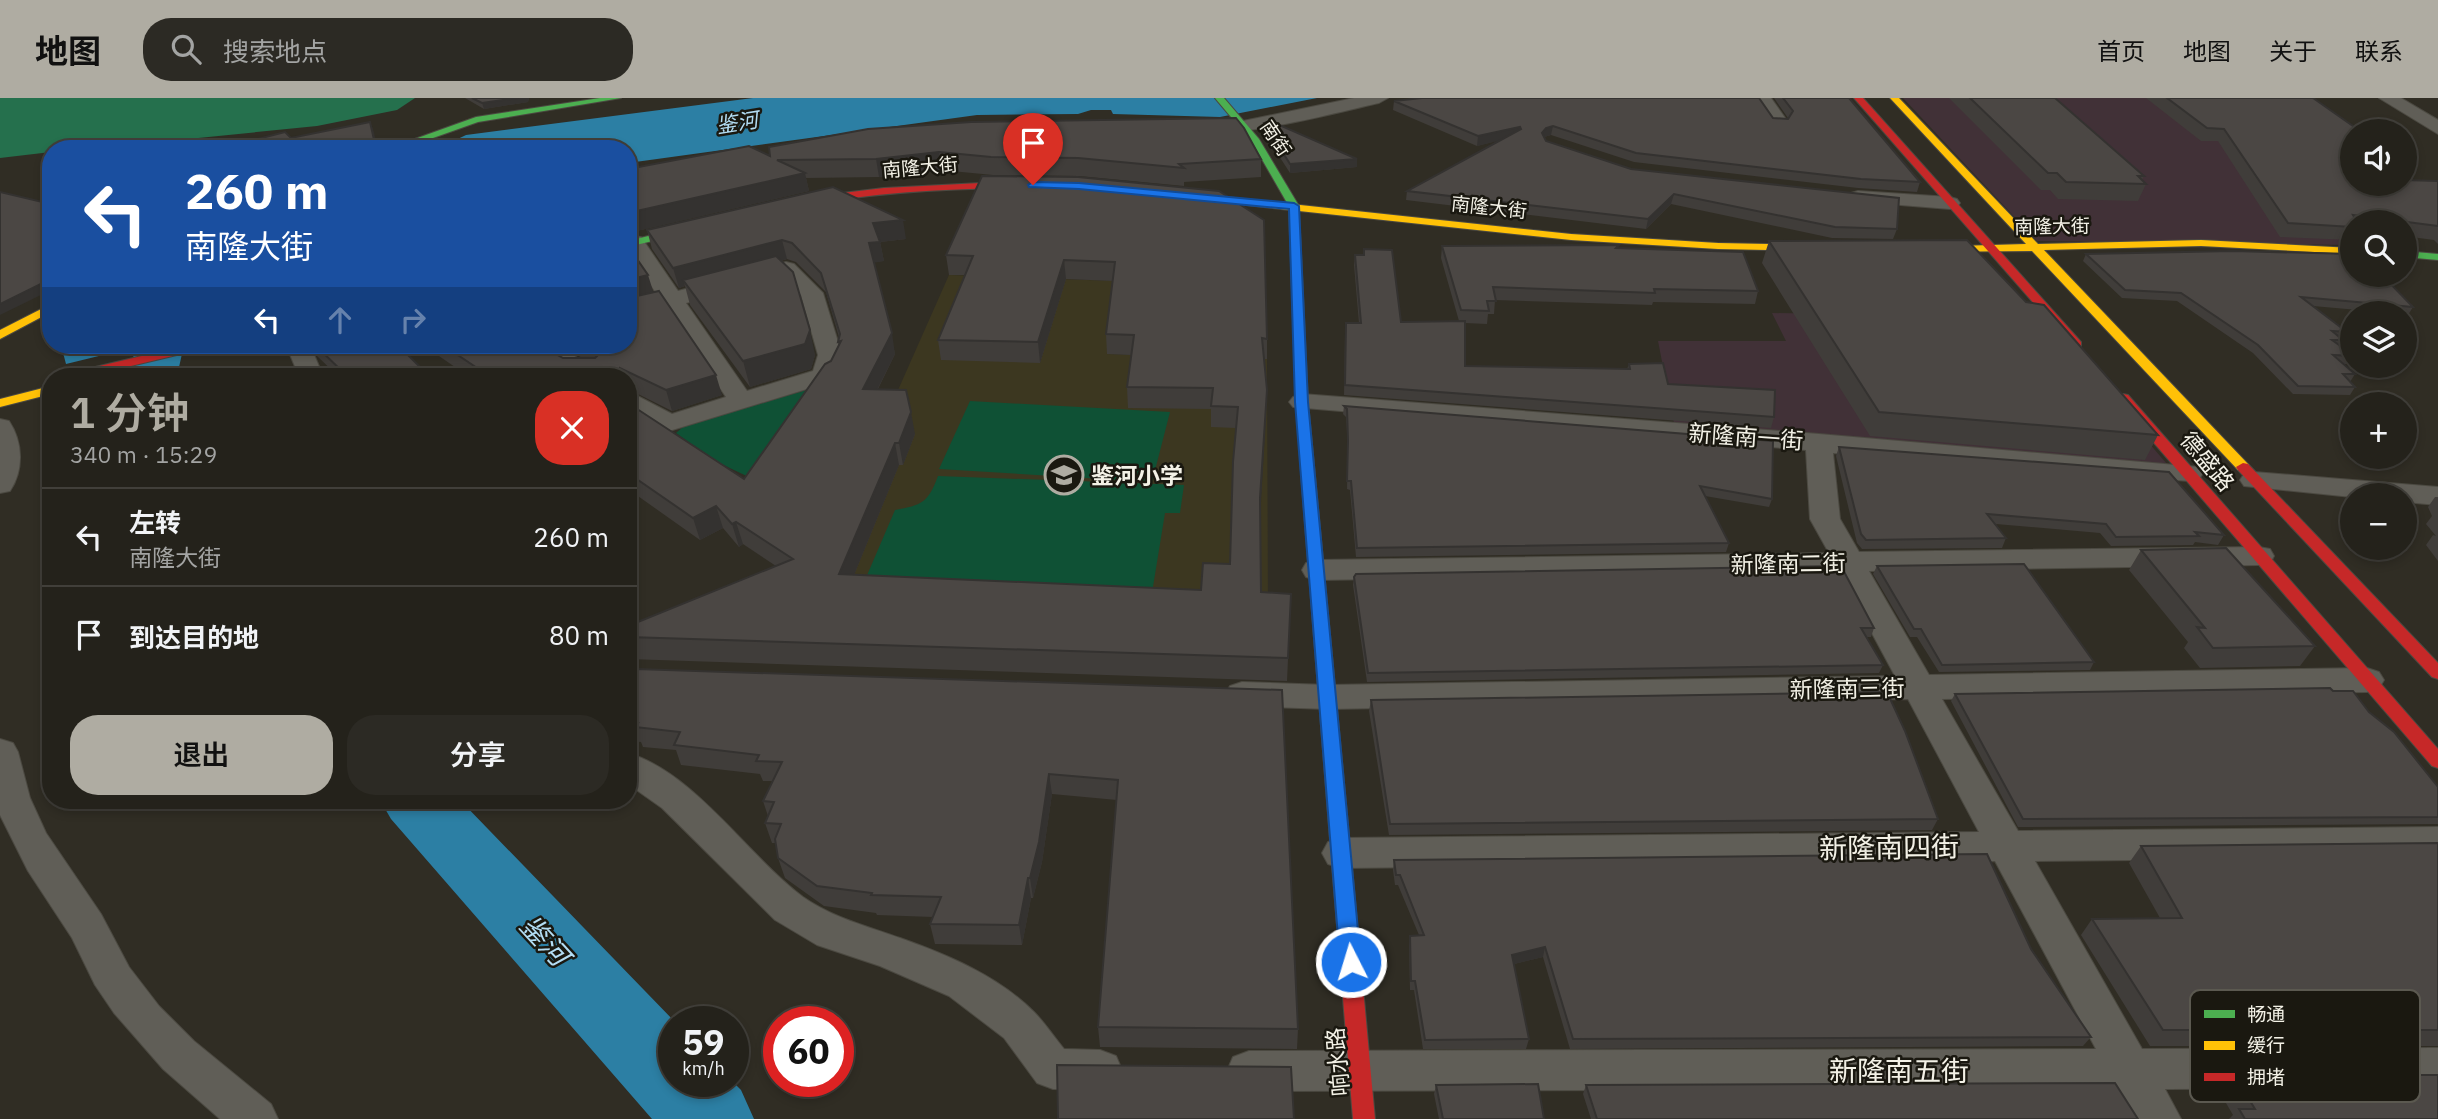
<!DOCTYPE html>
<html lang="zh">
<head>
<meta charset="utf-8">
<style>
	body { margin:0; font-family:"IBM Plex Sans","Noto Sans SC",sans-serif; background:#2c2a24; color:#f1f3f6; height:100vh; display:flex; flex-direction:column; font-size:26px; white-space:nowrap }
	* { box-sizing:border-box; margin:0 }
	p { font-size:23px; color:#a3a4a3 }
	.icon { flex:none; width:38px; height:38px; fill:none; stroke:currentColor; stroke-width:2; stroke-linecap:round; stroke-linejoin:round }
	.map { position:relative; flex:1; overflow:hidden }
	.details { position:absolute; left:42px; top:270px; width:595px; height:441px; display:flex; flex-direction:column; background:#24221b; border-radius:28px; box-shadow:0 4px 10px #0003,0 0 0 2px #413f3a }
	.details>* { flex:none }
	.guide { position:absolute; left:42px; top:42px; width:595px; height:214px; border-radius:28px; box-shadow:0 4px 10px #0003,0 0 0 2px #413f3a; background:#1a4fa0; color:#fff; overflow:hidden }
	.buttons { position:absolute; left:2340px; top:21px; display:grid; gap:14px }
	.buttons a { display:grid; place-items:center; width:77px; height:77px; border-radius:50%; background:#24221b; box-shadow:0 4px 10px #0003,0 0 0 2px #413f3a; font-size:35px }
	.speed { position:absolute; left:658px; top:908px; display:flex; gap:14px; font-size:35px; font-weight:700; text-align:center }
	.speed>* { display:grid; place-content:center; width:91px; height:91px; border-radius:50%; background:#24221b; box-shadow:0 4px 10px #0003,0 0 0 2px #413f3a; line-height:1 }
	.speed small { font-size:18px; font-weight:400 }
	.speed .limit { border:10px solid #d22; background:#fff; color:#111 }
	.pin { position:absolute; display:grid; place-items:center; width:60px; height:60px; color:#fff; margin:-72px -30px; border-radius:50% 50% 50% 0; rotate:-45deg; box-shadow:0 0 7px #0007 }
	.pin .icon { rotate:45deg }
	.me { position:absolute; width:77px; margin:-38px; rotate:355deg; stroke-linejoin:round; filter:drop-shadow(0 0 5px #0008) }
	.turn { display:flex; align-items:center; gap:24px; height:147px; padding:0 28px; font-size:32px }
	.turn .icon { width:91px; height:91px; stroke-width:2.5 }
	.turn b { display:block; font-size:49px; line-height:60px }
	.lanes { display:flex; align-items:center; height:66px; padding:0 28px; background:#0003; justify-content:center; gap:35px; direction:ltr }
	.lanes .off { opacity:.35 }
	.round { display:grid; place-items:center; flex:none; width:74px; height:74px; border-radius:28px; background:#2c2a24 }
	.overview { display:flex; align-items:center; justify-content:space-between; height:119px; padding:0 28px }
	h1 { font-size:42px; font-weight:600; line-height:52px; color:#afaca2 }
	.button { display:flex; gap:14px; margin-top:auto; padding:14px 28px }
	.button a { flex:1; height:80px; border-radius:28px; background:#afaca2; color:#111; font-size:28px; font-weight:600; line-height:80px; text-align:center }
	.button a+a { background:#2c2a24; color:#f1f3f6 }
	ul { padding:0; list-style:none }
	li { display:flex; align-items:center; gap:21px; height:98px; padding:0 28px; border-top:2px solid #413f3a }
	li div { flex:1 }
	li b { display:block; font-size:26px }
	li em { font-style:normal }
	header { display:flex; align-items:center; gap:42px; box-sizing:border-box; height:98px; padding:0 35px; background:#afaca2; color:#111 }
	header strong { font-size:33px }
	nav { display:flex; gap:38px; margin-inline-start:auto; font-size:24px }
	.search { width:490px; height:63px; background:#2c2a24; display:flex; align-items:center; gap:18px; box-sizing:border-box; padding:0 24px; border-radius:28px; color:#a3a4a3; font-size:26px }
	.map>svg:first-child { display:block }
</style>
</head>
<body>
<header>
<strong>地图</strong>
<div class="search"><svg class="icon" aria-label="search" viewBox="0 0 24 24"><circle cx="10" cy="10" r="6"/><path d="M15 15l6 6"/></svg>搜索地点</div>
<nav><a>首页</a><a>地图</a><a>关于</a><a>联系</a></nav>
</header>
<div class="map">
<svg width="2438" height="1021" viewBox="0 0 2438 1021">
	<rect width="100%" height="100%" fill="#302d24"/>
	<path fill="#413137" d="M1903,0H2236L2352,124V147L2037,143Z
		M1772,215L2041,220L2167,366L1674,325L1658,243H1786Z"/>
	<path fill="#3c3720" d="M949,177L1116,183L1107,256L1267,261L1268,517L809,493Z"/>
	<path fill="#0f5135" d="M820,288L753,381L717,364L676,335L684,328Z
		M970,303L1170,314L1152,384L939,371Z
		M938,378L1184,387L1180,415H1165L1151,501L862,489L895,412C922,407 928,405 938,378Z"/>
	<path fill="#25704d" d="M0,0H415L397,12L317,28L98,50L51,51V54L0,60Z"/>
	<path fill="#2c7fa4" d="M753,0H1317L1220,19L1113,16L1111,12H1091L1078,16L977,17L628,65V51H437L466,37Z
		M61,247H144L66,266Z"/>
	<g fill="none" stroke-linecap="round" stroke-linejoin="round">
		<path fill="#2c7fa4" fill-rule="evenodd" d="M136,247H184L177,278H129Z
			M380,702H460L675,924L674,984H733L741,992L754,1021H652L391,721Z"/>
		<defs>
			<path id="street" d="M1354,0H1388L1379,5C1351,11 1216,47 1201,29L1210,23H1243Z
				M1753,0H1771L1788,24L1785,28H1773Z
				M2379,0H2401L2438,22V36Z
				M1858,93L1950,99L1957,101L1960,105L1957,109L1950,111L1851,103L1848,99L1851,95Z
				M633,138L641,139L678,193L786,164L794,166L823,195L842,257L833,283L669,333L660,331L628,312V293L672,316L726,299L666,210L628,220V206L658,198L628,153V139ZM782,179L801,197L818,257L813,273L747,293L686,205Z
				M286,247H310L323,278H299Z
				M531,247H557L598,273L602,278H571L549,265Z
				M1302,296L1819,336L2199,369L2203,375L2199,381L2189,383L1833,355L1840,421L1859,454L2259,449L2270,451L2274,458L2270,465L2259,467L1869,473L1929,577L2367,570L2379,574L2384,582L2379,590L2367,594L1942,601L2018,733L2438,729V759L2035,763L2142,951L2438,950V990L2165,991L2181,1021H2134L2118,991L1249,993L1233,987L1227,973L1233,959L1249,953L2096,951L1995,763L1341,770L1328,766L1322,755L1328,744L1341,740L1979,734L1908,601L1328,611L1242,608L1230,604L1225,596L1230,588L1242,584L1328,587L1895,578L1839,474L1317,482L1306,479L1302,472L1306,465L1317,462L1829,455L1810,421L1806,352L1293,309L1289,304L1293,299Z
				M0,321L9,323C23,344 24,372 10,393L0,395Z
				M2254,374L2438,389V407L2404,404V397L2352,399L2244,388L2240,382L2244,376Z
				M0,641L13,645L18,654L30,700L46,735L101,816L129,869L159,908L194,943L271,1006L278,1021H220L163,971L114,915L95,887L72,840L28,773L0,717Z
				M628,655C695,675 748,758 803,799C833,820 867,828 900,840C948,857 998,878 1034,914C1045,925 1054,939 1064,951L1100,952L1116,958L1122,972L1116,986L1100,992L1053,991L1037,985L1004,940L949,898L880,868L817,847L775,822L662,710L628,686Z"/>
			<path id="fast" d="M600,0H621L478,24L402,51H387L476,19Z
				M1215,0H1224L1259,41L1299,108L1298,110H1290L1252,44Z
				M701,125L705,126V130L628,149V143Z
				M2404,153L2438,156V162L2404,159Z
				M1309,384L1316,388L1353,780L1350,786L1343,788L1336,786L1333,780L1302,388Z"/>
			<path id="slow" d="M1890,0H1899L2038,146L2201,142L2352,150V156L2201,148L2044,152L2248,366L2250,369L2248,372H2238L2032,153L1919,154V150L1923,149L2026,146Z
				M1180,94L1571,136L1718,145L1818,147L1823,150L1818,153L1718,151L1571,142L1299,113L1308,304L1316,388L1309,392L1302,388L1296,304L1289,112L1176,99L1175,97Z
				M51,206V214L0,241V232Z
				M51,288V296L0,309V301Z"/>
			<path id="jam" d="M1854,0H1863L2081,244V250H2073Z
				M1000,84H1030L1035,87L1030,90C951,90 874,94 797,109L792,106L826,97L884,90Z
				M188,247H208L206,250L89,278H68L70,275Z
				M2123,296L2128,297L2438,651V670L2432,668L2118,303V297Z
				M2243,365L2248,366L2438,565V581L2432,579L2238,372L2236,369Z
				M1343,772L1350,774L1353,780L1375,1021H1353L1333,780L1336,774Z"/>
		</defs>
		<use href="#street" stroke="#4b4941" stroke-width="2"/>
		<use href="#fast" stroke="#4b4941" stroke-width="2"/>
		<use href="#slow" stroke="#4b4941" stroke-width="2"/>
		<use href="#jam" stroke="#4b4941" stroke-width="2"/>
		<use href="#street" fill="#605e57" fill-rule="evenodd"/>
		<use href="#fast" fill="#4caf50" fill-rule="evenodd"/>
		<use href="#slow" fill="#ffc107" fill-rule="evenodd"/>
		<use href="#jam" fill="#c62828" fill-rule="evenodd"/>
	</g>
	<path fill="#403d3a" d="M465,0H529L528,4L484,11Z
		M1774,0H1849L1920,84L1917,94L1858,90L1634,64L1551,37L1544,39L1546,43L1631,71L1897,131L1893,141L1832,140L1671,106L1646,131L1406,102L1407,93L1500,42L1477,48L1393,12L1394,3L1788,21V20Z
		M1949,0H2055L2144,78L2142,82L2146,86L2138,103L2058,101L2050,92H2041Z
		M2146,0H2313L2352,86L2438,83V146L2434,142L2404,138V124H2352V142L2280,139L2218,43H2201Z
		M1264,25L1357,61V69L1290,75L1263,33Z
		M769,49L1261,61V79L1184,84V88L1079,78L993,77L941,72L879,79L806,80L809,93L628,135V71L770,58Z
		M982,78L1267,241V261H1264L1266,313L1260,411L1261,494L1291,496L1287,583L628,561V528L776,468L743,446L739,449L723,430L700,442L628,391V298L635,302L638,312L744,381L831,263L838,248L839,239L826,194L796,164L787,161L781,163L815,257L811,271L750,289L690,207L685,188L679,190L652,151L647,132L906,141L880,144L884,163L874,164L895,256L878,291L915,336L903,367H899L854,477L1201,492L1230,466L1236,330L1211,329V311L1128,310L1127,289L1131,257L1107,256L1106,236L1113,183L1066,181L1040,265L941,262L938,242L965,177H949L946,157Z
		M1769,143L2026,204L2158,337L2145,362L1870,338L1762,165Z
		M1442,148L1618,150L1758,193L1755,206L1653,204L1652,207L1495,202L1494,216H1488L1487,226L1465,225V268L1627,271L1629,266L1668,286L1774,319L1771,330L1344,297L1345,235L1359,225L1354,167L1355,157H1363L1364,151L1401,224L1459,223L1441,160Z
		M2086,156L2413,209L2408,217L2404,216V215H2392L2313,208L2347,234L2340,247L2352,256V262L2350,266H2343L2355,276L2350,284L2355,289L2350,297L2293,296L2253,255L2177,203L2122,200L2083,163Z
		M653,194L722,297L672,313L628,291V278H468L423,247H540L563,260H582L562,247H628Z
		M312,247H398L429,278H338L317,258Z
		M1344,308L1772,401L1769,409L1705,398L1729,445L1726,454L1356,459L1350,392L1347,391L1348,351L1346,319L1343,316Z
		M1839,349L2224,437L2218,447L2195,444L2193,447L2111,448L2100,435L1996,426L2006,440L2002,450L1862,451L1857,445L1836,358Z
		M2435,399H2438V463L2426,447L2433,437L2436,438L2426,426L2432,418L2428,409Z
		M2141,452L2315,548L2300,568L2200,570L2184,550L2188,544L2129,472Z
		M1877,468L2094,564L2090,572L1939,574L1917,539H1910L1873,476Z
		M1354,479L1874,530L1871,539H1866L1883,567L1879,575L1367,584L1353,487Z
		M628,582L1282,592L1298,931L1297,951L1100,949L1098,929L1117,702L1052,696L1042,764L1033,800H1031L1022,847L935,846L930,826L933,819L877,817L876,815L824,808L785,780L778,760L776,745H772L765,725L768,718L763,703L773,683H763L760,676L681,667L676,652L643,649L641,644L628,643Z
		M2333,593L2369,614L2438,689V726L2018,729L1951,603L1955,596Z
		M1371,602L1938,721L1932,732L1389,737L1369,613Z
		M2438,745V948H2150L2081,837L2092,821L2160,820L2129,765L2141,748Z
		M1394,762L2031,851L2091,939L2083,948L1570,951L1543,859L1514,866L1529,941L1526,951H1423L1414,892H1410L1409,847L1410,838L1419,837L1398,787H1395L1393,772Z
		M2234,977L2438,1021H2229L2233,1017L2219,993Z
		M1436,987L1544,1021H1439L1434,996Z
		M1586,987L2138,1021H1591L1583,996Z"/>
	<path fill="#343230" d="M518,0H529L528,4L484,11L482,5Z
		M370,24L373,31L378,51H355Z
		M1553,28L1551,37L1544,39L1542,35L1546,30Z
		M1520,29L1519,38L1477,48L1478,38Z
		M939,54L941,72L879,79L876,61Z
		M1357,61V69L1290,75V66Z
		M805,75L809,93L628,135V115Z
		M1674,96L1671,106L1646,131L1648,121Z
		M903,122L906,141L880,144L884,163L873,165L869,145L873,125Z
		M782,142L787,161L687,188L683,182L685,188L679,190L673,170Z
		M1064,162L1066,181L1040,265L1038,244Z
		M648,177L654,196L628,204V182Z
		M51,181V192L0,217V206Z
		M810,232L815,257L811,271L750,289L743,263Z
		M892,235L895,256L867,312L863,291Z
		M716,277L722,297L672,313L666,292Z
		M1267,292L1266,313L1260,422V400Z
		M635,302L642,323L628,309V304Z
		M911,314L915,336L903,367L899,345Z
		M895,345L899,367L845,499L839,476Z
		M716,408L723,430L700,442L693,420Z
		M736,424L743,446L739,449L732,426Z
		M1049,676L1052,696L1042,764L1033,800L1030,780Z
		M1028,780L1031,800L1022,847L1019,827Z
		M1545,849L1543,859L1510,867L1512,857Z"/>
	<path fill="#4b4744" stroke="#343230" stroke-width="2" d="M472,0H518L482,5Z
		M1422,0H1759L1773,20L1788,21L1793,13L1783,0H1849L1920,84L1861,81L1636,55L1553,28L1546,30L1542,35L1546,43L1631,71L1899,100L1897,131L1835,129L1674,96L1648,121L1407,93L1521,31L1520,29L1478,38L1394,3Z
		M1970,0H2055L2144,78H2138L2146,86L2066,84L2057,75H2048Z
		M2167,0H2313L2360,33H2352V86H2404V82L2438,83V128L2353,117L2357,124H2352V129L2288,125L2224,31L2207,30Z
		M1236,20L1244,30L1261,61L1179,66L1184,70L1078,60L991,59L939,54L876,61L777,62L805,75L628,115V71L749,48L770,58L769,49L868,31L971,24Z
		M1270,23L1357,61L1290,66L1264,25Z
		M370,24L375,46L355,51H219L285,34L291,40Z
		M2404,61L2411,65L2409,71H2404Z
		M982,78L1078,79L1219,93L1264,122L1267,241L1262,240L1267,292L1260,400L1261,494L1291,496L1288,560L628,539V528L793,461L736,424L732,426L716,408L693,420L628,375V305L744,381L825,266L831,263L841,243L838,244L840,236L821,175L792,145L782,142L673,170L647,132L833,89L903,122L873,125L880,144L869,145L892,235L863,291L906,292L911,314L899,345H895L839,476L1201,492L1203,465L1230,466L1233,364L1238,309L1211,308L1213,290L1127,289L1134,237L1106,236L1115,164L1064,162L1038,244L938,242L973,158L946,157Z
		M0,94L51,106V181L0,206Z
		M1967,142L2026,204L2044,207L2158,337L1879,314L1769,143Z
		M1619,147L1616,150L1743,154L1758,193L1654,191L1655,195L1493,189L1496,203H1487L1489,213L1461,212L1442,148Z
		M628,148L648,177L628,182Z
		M1364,151L1392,152L1401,224L1465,223V268L1630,271L1629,266L1663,265L1668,286L1775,292L1774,319L1345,287L1346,225H1361L1355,157H1364Z
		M2233,153L2352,156V177H2382L2413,209L2301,199L2347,234L2332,233L2343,242H2332L2352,256V258L2333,257L2355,276H2343L2355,289L2298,288L2258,247L2181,195L2125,192L2086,156Z
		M776,158L793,174L810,232L805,246L743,263L683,182Z
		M659,193L716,277L666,292L620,270V278H489L443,247H540L563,260H595L597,258L592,250L587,247H628V200Z
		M315,247H398L429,278H347Z
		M628,298L635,302L628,304Z
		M1344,308L1773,343L1772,401L1700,388L1729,445L1357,450L1351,383H1347L1348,343L1347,311Z
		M1839,349L2169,374L2224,437L2195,434L2199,438L2116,439L2106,426L1987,416L2006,440L1866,442L1861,436Z
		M2226,450L2315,548L2213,550L2197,529L2205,530L2141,452Z
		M2024,466L2094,564L1942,567L1921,531H1914L1877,468Z
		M1841,468L1874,530H1861L1883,567L1368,575L1354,479L1356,476Z
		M636,571L1282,592L1298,931L1098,929L1118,682L1049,676L1039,744L1030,780H1028L1019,827L930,826L941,799L871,797L872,795L817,788L778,760L775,741L781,726L765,725L774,704L763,703L782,664L756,663L759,657L674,647L680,634L635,629L638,625L628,624V582Z
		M2330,590L2333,593H2353L2369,614L2394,634L2438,689V719L2023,721L1955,596Z
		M1887,594L1905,633L1938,721L1390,726L1371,602Z
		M2438,745V932H2163L2092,821L2182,820L2141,748Z
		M1987,756L2031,851L2091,939L1573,941L1545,849L1512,857L1529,941L1425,942L1415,883H1411L1410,838L1424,837L1400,777H1396L1394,762Z
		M1057,967L1291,969L1294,1021H1058Z
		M2234,977H2438V1021H2245L2239,1011H2255Z
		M2115,985L2138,1021H1597L1586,987Z
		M1538,986L1544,1021H1443L1436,987Z"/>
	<path fill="#1a73e8" stroke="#114b97" stroke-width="2" d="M1033,84L1079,85L1294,105L1299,108L1308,304L1361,864L1358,871L1351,873L1343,871L1340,864L1295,304L1289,111L1079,91L1029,89L1028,87Z"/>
	<defs>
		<symbol id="school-ring" viewBox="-11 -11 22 22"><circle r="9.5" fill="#1a1810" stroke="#afaca2" stroke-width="1.5"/><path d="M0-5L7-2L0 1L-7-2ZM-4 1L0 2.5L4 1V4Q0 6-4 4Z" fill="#afaca2"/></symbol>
	</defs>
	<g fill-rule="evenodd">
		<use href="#school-ring" x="1042" y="355" width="44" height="44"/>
	</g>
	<g text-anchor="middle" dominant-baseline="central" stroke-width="5" stroke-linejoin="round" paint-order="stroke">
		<g font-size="19" fill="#f3f1e6" stroke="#1a1810">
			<text transform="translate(1276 40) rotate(56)">南街</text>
			<text transform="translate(920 69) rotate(-5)">南隆大街</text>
			<text transform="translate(1489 109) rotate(6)">南隆大街</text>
			<text transform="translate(2052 128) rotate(-1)">南隆大街</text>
		</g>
		<g font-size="21" font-style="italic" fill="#b3ddf4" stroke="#1a1810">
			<text transform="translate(737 24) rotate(-9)">鉴河</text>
		</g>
		<g font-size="23" fill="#f3f1e6" stroke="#1a1810">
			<text transform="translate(1746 338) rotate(4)">新隆南一街</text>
			<text transform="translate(2208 363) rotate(50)">德盛路</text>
			<text transform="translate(1788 465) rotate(-1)">新隆南二街</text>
			<text transform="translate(1847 590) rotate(-1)">新隆南三街</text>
			<text transform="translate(1337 964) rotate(-95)">响水路</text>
		</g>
		<g font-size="23" font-weight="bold" fill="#f3f1e6" stroke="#1a1810" text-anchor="start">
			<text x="1091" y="377">鉴河小学</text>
		</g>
		<g font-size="28" fill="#f3f1e6" stroke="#1a1810">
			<text transform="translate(1889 749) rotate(-1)">新隆南四街</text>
			<text x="1899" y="972">新隆南五街</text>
		</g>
		<g font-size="28" font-style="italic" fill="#b3ddf4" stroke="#1a1810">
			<text transform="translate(545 842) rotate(47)">鉴河</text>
		</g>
	</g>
	<rect x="2190" y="892" width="230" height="112" rx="10" fill="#1a1810" stroke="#5b5950" stroke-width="2"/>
	<rect x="2204" y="912" width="31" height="8" fill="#4caf50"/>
	<rect x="2204" y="943" width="31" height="9" fill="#ffc107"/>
	<rect x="2204" y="975" width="31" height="8" fill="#c62828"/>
	<g font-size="19" fill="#f3f1e6">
		<text x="2247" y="923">畅通</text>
		<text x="2247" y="954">缓行</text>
		<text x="2247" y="986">拥堵</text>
	</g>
</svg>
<div class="buttons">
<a><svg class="icon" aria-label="sound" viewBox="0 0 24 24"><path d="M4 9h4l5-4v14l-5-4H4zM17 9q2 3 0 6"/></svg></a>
<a><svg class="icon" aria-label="search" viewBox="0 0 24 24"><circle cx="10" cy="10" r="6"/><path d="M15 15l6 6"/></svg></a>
<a><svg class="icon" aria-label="layers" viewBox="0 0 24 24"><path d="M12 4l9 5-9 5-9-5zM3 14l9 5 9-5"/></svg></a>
<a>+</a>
<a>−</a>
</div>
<div class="speed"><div>59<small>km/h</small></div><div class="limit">60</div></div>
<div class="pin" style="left:1033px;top:87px;background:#d93025"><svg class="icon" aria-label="arrive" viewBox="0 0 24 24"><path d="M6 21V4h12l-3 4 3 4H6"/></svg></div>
<svg class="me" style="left:1351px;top:864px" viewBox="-20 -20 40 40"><circle r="17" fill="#1a73e8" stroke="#fff" stroke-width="3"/><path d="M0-11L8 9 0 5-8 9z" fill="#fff"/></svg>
<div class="guide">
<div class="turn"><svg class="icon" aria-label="left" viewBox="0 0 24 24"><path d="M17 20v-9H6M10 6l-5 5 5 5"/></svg><div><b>260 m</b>南隆大街</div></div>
<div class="lanes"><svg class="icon" aria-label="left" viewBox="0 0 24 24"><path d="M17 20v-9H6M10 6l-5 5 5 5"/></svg><svg class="icon off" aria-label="ahead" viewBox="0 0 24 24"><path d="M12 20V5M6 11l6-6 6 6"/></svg><svg class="icon off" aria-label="right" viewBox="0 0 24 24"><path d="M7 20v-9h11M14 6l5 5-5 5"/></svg></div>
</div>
<section class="details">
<div class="overview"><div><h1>1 分钟</h1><p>340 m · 15:29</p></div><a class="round" style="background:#d93025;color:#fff"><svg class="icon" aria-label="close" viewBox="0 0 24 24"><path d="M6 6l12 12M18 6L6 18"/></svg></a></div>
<ul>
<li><svg class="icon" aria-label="left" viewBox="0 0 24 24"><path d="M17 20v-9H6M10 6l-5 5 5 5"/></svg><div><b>左转</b><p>南隆大街</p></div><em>260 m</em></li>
<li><svg class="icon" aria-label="arrive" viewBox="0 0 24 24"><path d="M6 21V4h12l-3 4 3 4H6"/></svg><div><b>到达目的地</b></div><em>80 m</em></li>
</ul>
<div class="button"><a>退出</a><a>分享</a></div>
</section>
</div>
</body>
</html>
